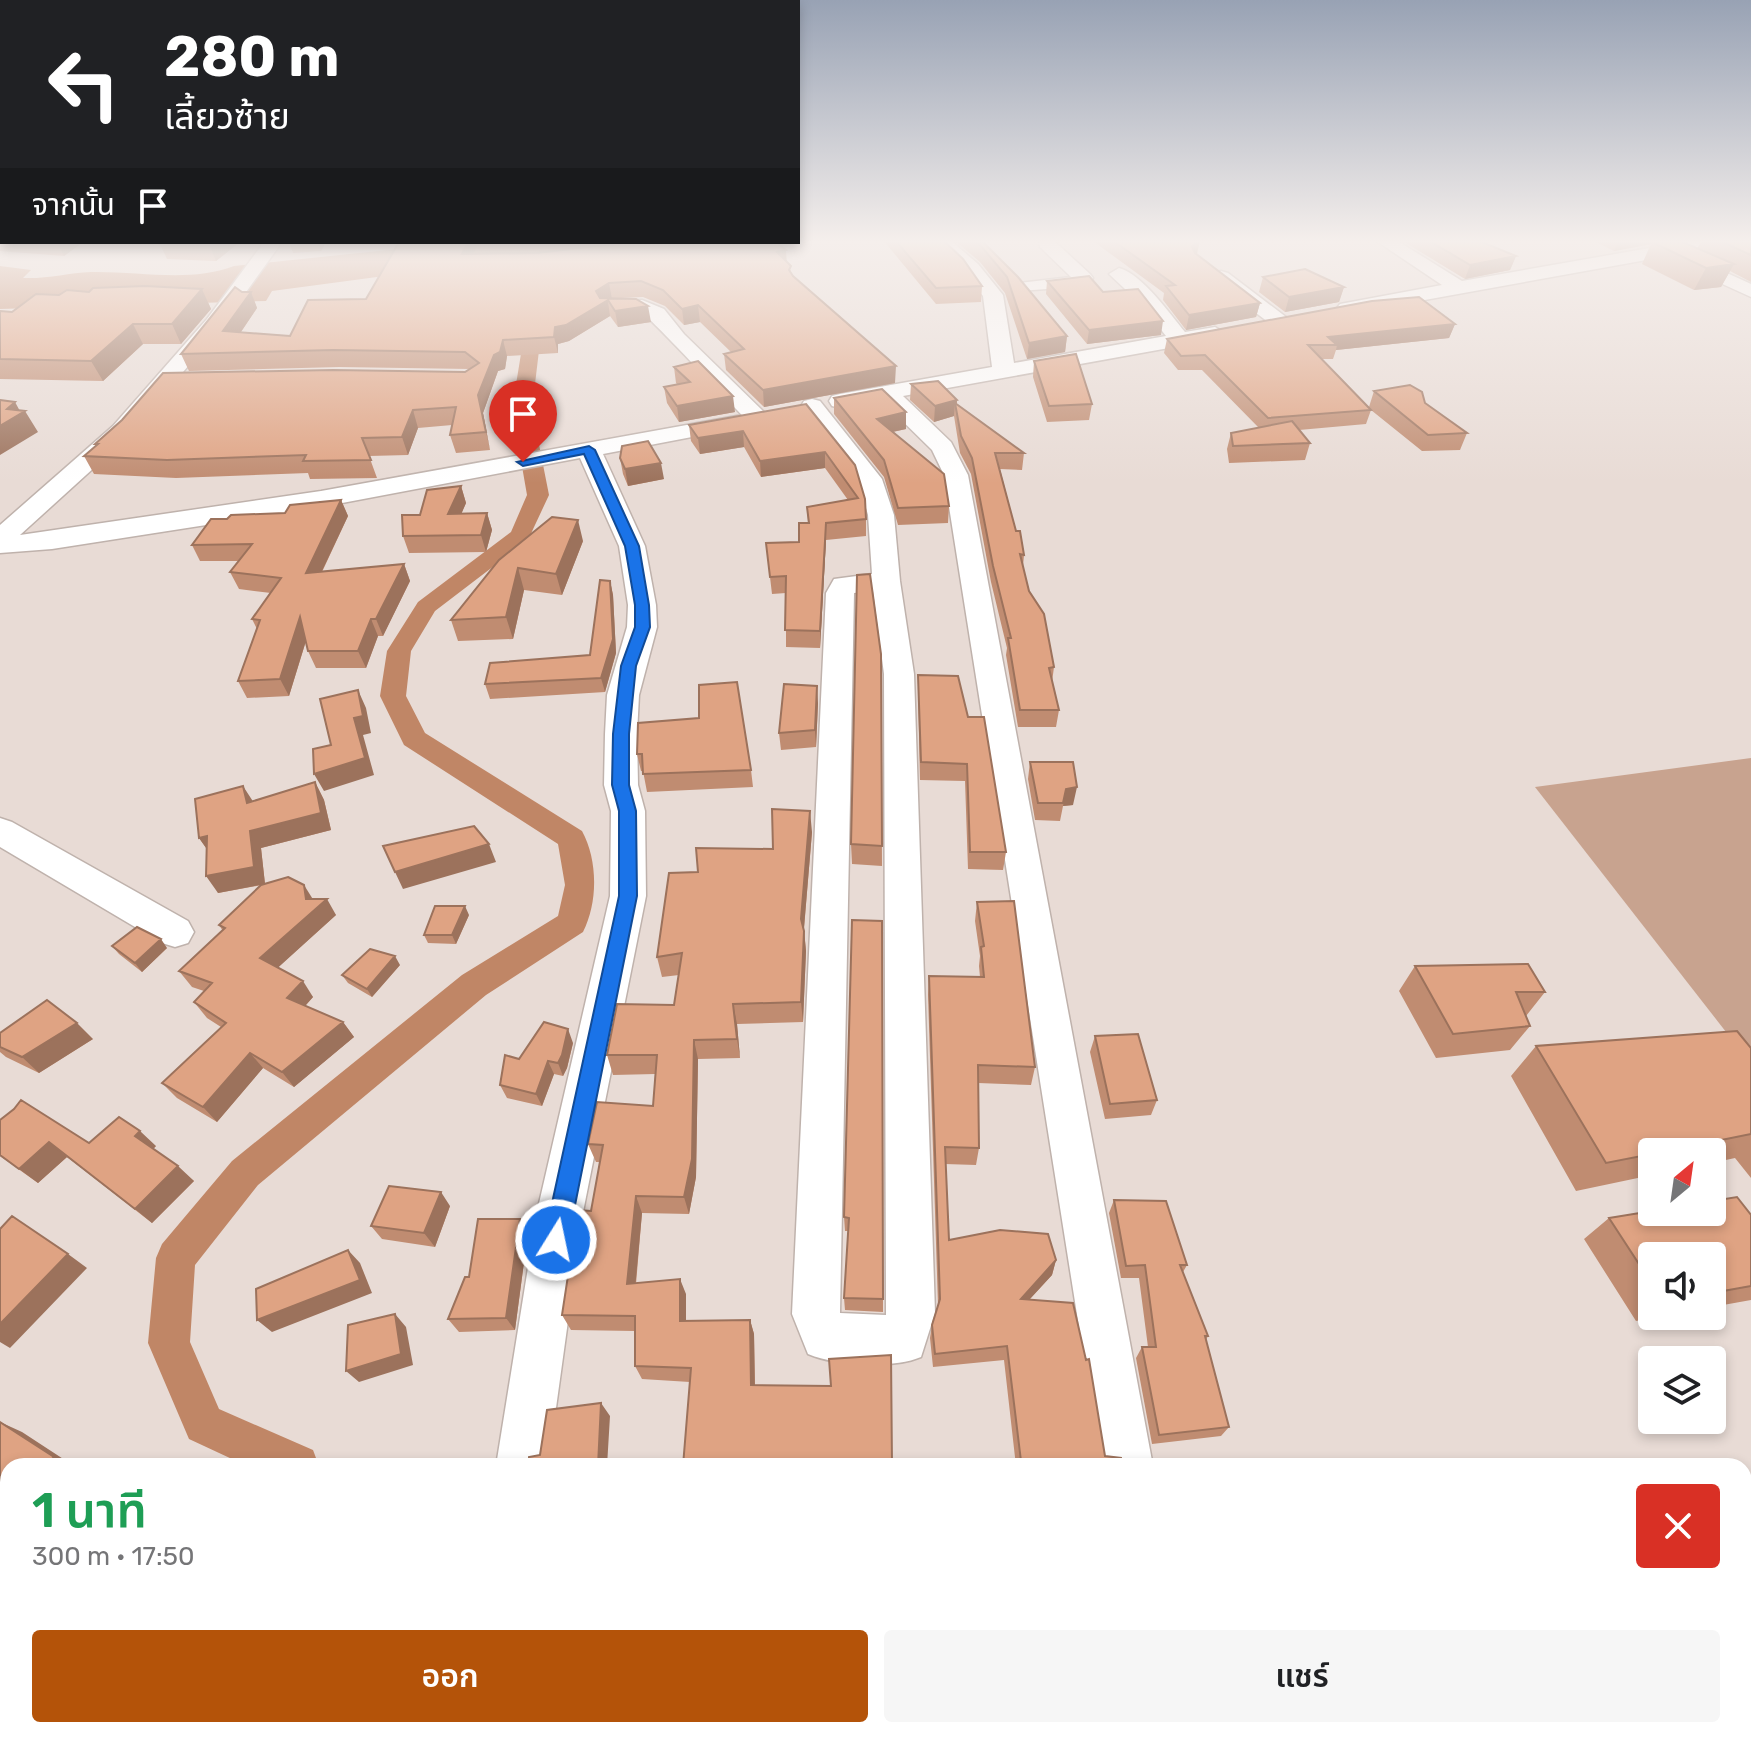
<!DOCTYPE html>
<html lang="th">
<head>
<meta charset="utf-8">
<style>
	body { margin:0; font-family:Rubik,"Noto Sans Thai",sans-serif; background:#f6f6f6; color:#202124; height:100vh; display:flex; flex-direction:column; font-size:30px; white-space:nowrap }
	* { box-sizing:border-box; margin:0 }
	p { font-size:26px; color:#757577 }
	.icon { flex:none; width:44px; height:44px; fill:none; stroke:currentColor; stroke-width:2; stroke-linecap:round; stroke-linejoin:round }
	.map { position:relative; flex:1; overflow:hidden }
	.panel { position:absolute; left:0px; top:1458px; width:1752px; height:280px; display:flex; flex-direction:column; background:#fff; border-radius:24px 24px 0 0; box-shadow:0 4px 12px #0003 }
	.panel>* { flex:none }
	.banner { position:absolute; left:0px; top:0px; width:800px; height:244px; box-shadow:0 4px 12px #0003; background:#202124; color:#fff; overflow:hidden }
	.needle { width:52px; rotate:29deg }
	.controls { position:absolute; left:1638px; top:1138px; display:grid; gap:16px }
	.controls a { display:grid; place-items:center; width:88px; height:88px; border-radius:8px; background:#fff; box-shadow:0 4px 12px #0003; font-size:40px }
	.pin { position:absolute; display:grid; place-items:center; width:68px; height:68px; color:#fff; margin:-82px -34px; border-radius:50% 50% 50% 0; rotate:-45deg; box-shadow:0 0 8px #0007 }
	.pin .icon { rotate:45deg }
	.me { position:absolute; width:88px; margin:-44px; rotate:10deg; stroke-linejoin:round; filter:drop-shadow(0 0 6px #0008) }
	.turn { display:flex; align-items:center; gap:28px; height:168px; padding:0 32px; font-size:36px }
	.turn .icon { width:104px; height:104px; stroke-width:2.5 }
	.turn b { display:block; font-size:56px; line-height:68px }
	.then { display:flex; align-items:center; height:76px; padding:0 32px; background:#0003; gap:16px; font-size:30px }
	.round { display:grid; place-items:center; flex:none; width:84px; height:84px; border-radius:8px; background:#f6f6f6 }
	.head { display:flex; align-items:center; justify-content:space-between; height:136px; padding:0 32px }
	h1 { font-size:48px; font-weight:600; line-height:60px; color:#1e9e55 }
	.action { display:flex; gap:16px; margin-top:auto; padding:16px 32px }
	.action a { flex:1; height:92px; border-radius:8px; background:#b45309; color:#fff; font-size:32px; font-weight:600; line-height:92px; text-align:center }
	.action a+a { background:#f6f6f6; color:#202124 }
	.map>svg:first-child { display:block }
</style>
</head>
<body>
<div class="map">
<svg width="1751" height="1738" viewBox="0 0 1751 1738">
	<rect width="100%" height="100%" fill="#e8dbd5"/>
	<path fill="#c8a38f" d="M1751,758V1064L1535,787Z"/>
	<path fill="#c08666" d="M465,242H618L573,251L272,291L266,301L0,309V266L31,270L23,278C47,279 68,273 91,272C140,271 189,283 234,266Z"/>
	<g fill="none" stroke-linecap="round" stroke-linejoin="round">
		<path fill="#c08666" fill-rule="evenodd" d="M535,312L543,317L532,409L549,495L528,540L435,611L411,651L406,696L425,733L582,831C598,860 598,903 583,932L486,995L258,1185L195,1265L190,1342L219,1409L313,1450L319,1466H247L189,1439L148,1343L156,1258L162,1244L232,1161L462,975L558,916L565,885L558,844L404,745L380,696L387,651L418,602L511,532L527,495L512,409L527,317Z
			M511,1730H561L562,1738H512Z"/>
		<defs>
			<path id="minor" d="M938,240H950L978,264L1003,295L1014,363L1166,336L1141,304L1109,274L1119,268C1142,274 1170,314 1185,332L1215,327L1225,333L1222,337L1180,346L903,396L951,442L968,475L1153,1466H1101L944,475L932,450L881,400L840,408L832,406L829,401L832,396L840,394L992,367L983,296L964,272L938,248L935,244Z
				M1039,240H1053L1090,274L1093,278L1089,286L1019,291L1016,287L1019,283L1071,277L1040,247Z
				M1375,240H1396L1462,281L1695,240H1733L1730,244L1683,253L1751,284V297L1674,262L1672,258L1674,255L1347,314L1340,312L1337,308L1340,304L1442,285Z
				M264,242H282L221,327L129,436L20,535L321,491L742,415C728,401 649,316 642,313C630,310 617,315 605,312L602,308L612,302L642,300L664,309L684,334L769,417L765,422H750L739,428L603,454L645,546L656,605L657,627L639,695L637,734L638,785L645,811L646,896L583,1212L548,1466H496L537,1212L610,896L611,811L604,785L605,734L607,695L627,627L628,605L619,546L580,458L321,507L52,549L0,553V525L113,426L207,319Z
				M1221,271L1228,273L1286,317L1289,321L1286,325H1272L1214,281L1211,277L1214,273Z
				M812,399L820,401L882,479L894,515L900,581L914,674L935,1313L921,1357C893,1369 837,1366 808,1354L792,1314L826,593L834,579L872,574L868,515L858,480L801,406L804,401ZM873,591L884,674L886,1315L840,1313L854,593Z
				M0,818L12,822L188,921L194,932L188,943L175,947L162,943L0,847Z
				M1751,1586V1644L1744,1645V1587Z
				M1159,1730H1253L1250,1738H1156Z"/>
		</defs>
		<use href="#minor" stroke="#bfb2ac" stroke-width="3"/>
		<use href="#minor" fill="#fff" fill-rule="evenodd"/>
	</g>
	<path fill="#c08c71" d="M0,240H2V242H83L64,256L0,251Z
		M883,240H943L982,286L981,302L936,304Z
		M954,240H982V241L1067,336L1065,352L1027,359L1005,293L980,262Z
		M1093,240H1200L1196,255L1260,303L1256,317L1186,330L1163,300L1164,293L1093,241Z
		M1401,240H1481V241L1516,256L1510,270L1465,279Z
		M1592,240H1678L1697,249L1702,240H1751V282L1730,271L1721,287L1694,290L1642,264L1651,244L1614,251Z
		M162,242H240L216,261L167,259L160,244Z
		M289,242H326L321,251L293,253Z
		M473,254L787,262L792,274L895,383L764,407L726,370L724,354L731,352L700,322L684,325L665,306L643,297L622,298L651,322L618,327L610,316L569,341L558,344V353L507,356L505,369L498,371L483,413L490,450L456,453L450,435L452,425L418,428L408,455L369,456L377,478L310,479L308,473L176,478L94,474L84,456L96,446L95,444L465,372L470,369L339,367L189,371L181,354L242,292H251L257,308L241,332L290,336L366,299Z
		M1263,277L1344,287L1339,302L1285,312L1259,292Z
		M1047,281L1161,335L1087,344L1046,294Z
		M202,289L211,309L181,344H143L103,381L0,379V311L12,312L59,295L89,292Z
		M1455,324L1449,338L1336,350L1333,359H1322L1369,407L1374,391L1425,403L1467,433L1460,450L1422,451L1371,410L1366,424L1299,430L1310,443L1305,460L1229,463L1227,449L1231,433L1259,428L1202,370H1178L1164,353L1167,339Z
		M1034,361L1092,404L1089,420L1047,422L1033,377Z
		M674,367L735,412L679,422L667,403L664,387L678,385L676,383Z
		M911,384L957,400V404L1024,453L1022,470L1000,469L1016,531L1024,555L1023,566L1029,591L1054,667L1052,682L1059,710L1056,727H1018L1006,655L1007,648L991,582L971,474L960,453L954,416L934,422L910,400Z
		M834,398L906,412V429L893,432L949,506L948,523L898,525L884,477L834,414Z
		M806,404L855,465L866,519V536L826,540L820,648L786,647V593L772,594L766,543L799,542L808,523L807,507L848,500L825,468L761,477L744,447L700,454L691,441L689,425Z
		M620,458L664,479L628,486L623,474Z
		M461,486L466,503L461,514L487,513L492,530L486,552L409,553L403,536L420,515Z
		M341,500L348,516L322,572L404,564L410,581L383,636H378L366,668H316L308,651L306,641L289,696L247,698L238,681L257,629L252,619L271,593L239,589L230,572L239,561H200L192,545L227,519L285,513Z
		M583,541L562,595L524,590L513,639L458,641L451,620L499,560Z
		M610,581L613,595L616,653L605,692L490,699L485,684L590,655Z
		M881,654L882,866L852,864L851,844Z
		M918,675L968,717L1006,852L1003,870L968,869L965,781L920,780L918,692Z
		M818,703L816,747L781,750L779,733Z
		M638,723L751,770L753,787L647,792L643,771H641L637,754Z
		M1030,762L1073,805L1063,806L1060,821L1035,820L1028,779Z
		M315,782L324,800L331,830L261,848L265,884L313,899L336,915L278,967L313,997L305,1006L343,1022L354,1037L294,1087L263,1068L217,1122L177,1098L162,1083L221,1027L207,1018L194,1002L204,991L192,987L179,971L223,931L219,925L262,885L218,893L207,849L199,838L253,801Z
		M812,832L804,929L806,951L803,1022L737,1024L740,1058L698,1059L696,1177L689,1214L642,1213L636,1284L686,1294V1320H750L754,1334L755,1385L892,1466L690,1382L642,1379L635,1366V1331L571,1330L562,1315L591,1211L600,1162H596L588,1144L653,1106L655,1074L613,1075L607,1055L674,1005L679,975L662,977L657,957L698,872L773,849Z
		M977,902L1035,1067L1031,1085L978,1083L979,1148L976,1165L945,1164L949,1240L1056,1260L1052,1275L1029,1300L1105,1456L1122,1466H1016L1004,1360L933,1367L930,1338L932,1325L938,1305L928,995L929,976L980,977L979,966L980,956L975,921Z
		M469,915L456,944L428,943L424,935Z
		M882,921L883,1312L845,1310L844,1298L848,1231H845L844,1217Z
		M112,946L167,948L142,972L119,954Z
		M400,965L372,997L348,983L342,975Z
		M1415,966L1545,992L1526,1016L1530,1026L1510,1050L1436,1058L1399,991Z
		M0,1033L93,1039L39,1073L6,1057L0,1052Z
		M1095,1036L1157,1100L1151,1115L1105,1119L1090,1052Z
		M573,1043L567,1068L563,1076L554,1074L542,1106L507,1098L500,1085L519,1059Z
		M1536,1046L1751,1048V1178L1735,1158L1712,1163V1152H1652V1175L1576,1191L1511,1076Z
		M0,1120L89,1143L156,1146L153,1149L194,1181L152,1223L67,1157L38,1183L0,1156Z
		M1114,1200L1187,1265L1183,1272L1208,1336L1206,1340L1229,1427L1221,1436L1152,1444L1136,1358L1142,1347H1148L1139,1278H1121L1109,1213Z
		M450,1206L435,1247L382,1239L371,1226Z
		M1751,1215V1300L1712,1307V1256H1652V1316H1661L1636,1321L1584,1239L1609,1218Z
		M520,1219L528,1232L515,1330L459,1332L448,1319L469,1277Z
		M1120,1730L1094,1738H667Z"/>
	<path fill="#9c725c" d="M1200,240L1197,254L1189,260L1192,246Z
		M1619,240H1677L1652,242L1651,244L1614,251Z
		M57,242H83L64,256Z
		M215,242H240L216,261L210,246Z
		M317,242H326L321,251Z
		M468,242H479L466,269L462,254Z
		M786,250L787,266L777,252Z
		M1516,256L1510,270L1465,279L1470,265Z
		M1734,264L1721,287L1694,290L1706,268Z
		M609,283L612,299L608,302L610,316L569,341L558,344V353L554,337L555,327L596,291Z
		M1344,287L1339,302L1285,312L1289,297Z
		M202,289L211,309L181,344L172,324Z
		M251,292L257,308L230,348L223,331Z
		M1260,303L1256,317L1186,330L1189,315Z
		M698,305L700,322L684,325L682,309Z
		M648,306L651,322L618,327L615,311Z
		M1163,321L1161,335L1087,344L1089,330Z
		M133,324L143,344L103,381L91,361Z
		M1455,324L1449,338L1336,350L1337,345L1328,337Z
		M1067,336L1065,352L1027,359L1029,343Z
		M503,340L507,356L505,369L498,371L483,413L490,450L478,395L494,355Z
		M896,366L895,383L764,407L763,390Z
		M733,396L735,412L679,422L677,406Z
		M957,400L956,410L955,403L954,416L934,422L935,406Z
		M15,402L21,413L25,411L38,432L0,455V425L7,409Z
		M413,410L418,428L408,455L402,437Z
		M906,412V429L877,435V419Z
		M743,431L744,447L700,454L698,438Z
		M825,452V468L761,477L760,461Z
		M661,463L664,479L628,486L625,469Z
		M461,486L466,503L454,531L448,514Z
		M341,500L348,516L313,590L306,573Z
		M487,513L492,530L486,552L481,535Z
		M578,520L583,541L562,595L556,574Z
		M826,523V540L820,648V631Z
		M404,564L410,581L383,636L376,619Z
		M518,568L524,590L513,639L506,617Z
		M610,581L613,595L616,653L605,692L601,678Z
		M300,617L308,634L289,696L280,679Z
		M371,619L378,636L366,668L358,651Z
		M817,686L818,703L816,747L815,730Z
		M358,690L366,708L371,733L363,735L374,775L324,791L314,774L354,718Z
		M315,782L324,800L331,830L261,848L265,884L218,893L206,876L250,831Z
		M243,786L254,803H247Z
		M1077,787L1073,805L1063,806L1066,789Z
		M810,811L812,832L803,939L801,919Z
		M207,836L211,855L199,838Z
		M489,844L496,862L403,889L395,872Z
		M304,885L314,901L327,899L336,915L271,974L260,958L306,899Z
		M465,906L469,915L456,944L452,935Z
		M804,931L806,951L803,1022L801,1002Z
		M161,939L167,948L142,972L135,963Z
		M395,956L400,965L372,997L367,989Z
		M303,981L313,997L298,1014L287,998Z
		M733,1004L737,1024L740,1058L737,1039Z
		M343,1022L354,1037L294,1087L282,1072Z
		M77,1023L93,1039L39,1073L22,1057Z
		M568,1029L573,1043L567,1068L563,1076L558,1063Z
		M694,1040L698,1059L696,1177L689,1214L684,1197Z
		M250,1053L263,1068L217,1122L203,1107Z
		M548,1061L554,1074L542,1106L536,1094Z
		M140,1131L156,1146L151,1151L135,1136Z
		M49,1142L67,1157L38,1183L19,1169Z
		M178,1166L194,1181L152,1223L135,1209Z
		M441,1192L450,1206L435,1247L424,1233Z
		M636,1196L642,1213L634,1300L627,1284Z
		M520,1219L528,1232L515,1330L506,1318Z
		M348,1250L360,1263L372,1293L272,1332L257,1320Z
		M68,1254L87,1268L10,1348L0,1342V1324Z
		M1056,1260L1052,1275L1017,1313L1021,1299Z
		M680,1279L686,1294V1335L680,1321Z
		M395,1314L406,1327L413,1365L359,1382L346,1371Z
		M750,1320L754,1334L755,1398L751,1385Z
		M601,1403L610,1416L607,1466H598Z
		M0,1422L22,1432L74,1466H46Z
		M425,1730H435L446,1738H431Z"/>
	<path fill="#dfa383" stroke="#9c725c" stroke-width="2" d="M895,240H943L963,259L982,286L936,288Z
		M973,240H981L1018,277L1067,336L1029,343L1007,277L981,246Z
		M1112,240H1200L1192,246L1195,253L1260,303L1189,315L1166,286L1175,285Z
		M1428,240H1477L1516,256L1470,265Z
		M1667,240H1678L1734,264L1706,268L1652,242Z
		M1718,240H1751V255Z
		M162,242H215L210,246L160,244Z
		M399,242H468L462,254L537,253L631,242H776L786,250L777,252L791,266L789,270L793,276L896,366L763,390L724,354L744,349L698,305L682,309L663,290L641,281L609,283L596,291L600,298L636,299L648,306L615,311L608,300L566,325L555,327L554,337L503,340L500,352L494,355L478,395L486,432L450,435L456,407L413,410L402,437L362,438L371,460L303,461L306,455L167,460L84,456L98,444H95L122,420L163,373L333,370L465,372L479,363L465,352L333,350L181,354L235,287L242,292H251L223,331L290,336L308,300L366,299Z
		M1305,269L1344,287L1289,297L1263,277Z
		M1089,276L1103,292L1138,289L1163,321L1089,330L1047,281Z
		M145,286L202,289L172,324H133L91,361L0,359V311L12,312L36,294L59,295L67,290L89,292L93,288Z
		M1419,297L1455,324L1328,337L1337,345H1308L1371,410L1268,418L1205,355L1181,356L1167,339L1372,301Z
		M1076,354L1092,404L1049,406L1034,361Z
		M698,361L733,396L677,406L664,387L690,382L674,367Z
		M938,381L957,400L935,406L911,384Z
		M1410,385L1422,392L1425,403L1467,433L1428,435L1374,391Z
		M882,389L906,412L877,419L944,474L949,506L898,508L884,460L834,398Z
		M0,400L15,402L7,409L25,411L0,426Z
		M955,403L1024,453H995L1016,531H1020L1024,555L1020,554L1029,591L1044,614L1054,667L1049,668L1059,710H1020L1008,638H1011L993,566L972,458L961,436Z
		M806,404L855,465L865,499L866,519L826,523L820,631L785,630L786,576L770,577L766,543L799,542V523H809L807,507L858,498L825,452L760,461L743,431L698,438L689,425Z
		M1292,421L1310,443L1233,446L1231,433Z
		M648,441L661,463L625,469L620,458L622,446Z
		M461,486L448,514L487,513L481,535L403,536L402,515H420L427,490Z
		M341,500L306,573L404,564L376,619H371L358,651H308L300,617L280,679L238,681L260,620L252,619L281,578L230,572L252,544L192,545L211,519H227L231,515L285,513L290,505Z
		M552,517L578,520L556,574L518,568L506,617L451,620L499,560Z
		M870,574L881,654L882,846L851,844L857,575Z
		M600,580L610,581L613,639L601,678L485,684L490,663L590,655Z
		M918,675L958,676L968,717H984L1006,852H970L967,764L921,762Z
		M737,682L751,770L643,774L642,754H637L638,723L699,718V685Z
		M784,684L817,686L815,730L779,733Z
		M358,690L363,716L354,718L365,758L314,774L313,749L331,745L320,699Z
		M1030,762H1073L1077,787L1066,789L1063,803H1038Z
		M315,782L321,813L250,831L254,867L206,876L207,836L199,838L195,799L243,786L247,803Z
		M772,809L810,811L801,919L804,931L801,1002L733,1004L737,1039L694,1040L692,1159L684,1197L636,1196L627,1284L680,1279V1321L750,1320L751,1385L831,1386L829,1359L891,1355L892,1466H683L691,1368L635,1366V1316L562,1315L578,1210L591,1211L603,1145L588,1144L597,1102L653,1106L657,1055H607L617,1004L674,1005L682,953L657,957L669,873L698,872L696,848L773,849Z
		M474,826L489,844L395,872L383,846Z
		M288,877L304,885L306,899H327L260,958L303,981L287,998L343,1022L282,1072L250,1053L203,1107L162,1083L226,1023L194,1002L212,983L179,971L225,928L219,925L261,885Z
		M1014,901L1035,1067L978,1065L979,1148L945,1147L949,1240L1000,1230L1048,1234L1056,1260L1021,1299L1073,1303L1086,1360L1089,1359L1105,1456L1121,1458L1122,1466H1065L1064,1462L1021,1461L1007,1346L935,1354L932,1325L940,1299L929,976L984,977L981,947L984,946L977,902Z
		M435,906H465L452,935H424Z
		M852,920L882,921L883,1299L844,1298L849,1218L844,1217Z
		M137,927L161,939L135,963L112,946Z
		M370,949L395,956L367,989L342,975Z
		M1528,964L1545,992H1516L1530,1026L1453,1034L1415,966Z
		M47,1000L77,1023L22,1057L0,1047V1033Z
		M544,1022L568,1029L562,1055L558,1063L548,1061L536,1094L500,1085L505,1055L519,1059Z
		M1737,1031L1751,1048V1134L1662,1152H1652V1154L1606,1163L1536,1046Z
		M1138,1034L1157,1100L1110,1104L1095,1036Z
		M21,1100L89,1143L119,1117L140,1131L135,1136L178,1166L135,1209L49,1142L19,1169L0,1155V1120L14,1109Z
		M389,1186L441,1192L424,1233L371,1226Z
		M1737,1197L1751,1215V1286L1712,1293V1256H1652V1284L1609,1218L1652,1211L1712,1212V1201Z
		M1114,1200L1166,1201L1187,1265H1180L1208,1336H1205L1229,1427L1159,1435L1142,1347H1156L1145,1265L1126,1266Z
		M12,1216L68,1254L0,1324V1229Z
		M478,1219H520L506,1318L448,1319L465,1277H469Z
		M348,1250L360,1280L257,1320L256,1289Z
		M395,1314L401,1354L346,1371L348,1325Z
		M601,1403L598,1466H529V1457L540,1455L547,1410Z
		M0,1422L54,1457L46,1466H8V1551L0,1545V1537L5,1532L0,1528Z
		M246,1730H425L433,1735L431,1738H256Z
		M668,1730H1118L1086,1738H667Z
		M1403,1731L1406,1738H1376Z"/>
	<linearGradient id="sky" x2="0" y2="1"><stop stop-color="#98a2b4"/><stop offset="0.5" stop-color="#f5efec"/><stop offset="1" stop-color="#f5efec" stop-opacity="0"/></linearGradient>
	<rect width="1751" height="483" fill="url(#sky)"/>
	<path fill="#1a73e8" stroke="#114b97" stroke-width="2" d="M589,446L595,450L639,546L649,605L650,627L636,666L629,734V785L636,811L637,896L568,1240L565,1249L556,1252L548,1249L544,1240L619,896V811L612,785L613,734L621,666L635,627V605L625,546L584,454L523,466L517,462Z"/>
</svg>
<div class="controls">
<a><svg class="needle" viewBox="-14 -14 28 28"><path d="M0-13l5 13h-10z" fill="#e53935"/><path d="M0 13l5-13h-10z" fill="#757577"/></svg></a>
<a><svg class="icon" aria-label="sound" viewBox="0 0 24 24"><path d="M4 9h4l5-4v14l-5-4H4zM17 9q2 3 0 6"/></svg></a>
<a><svg class="icon" aria-label="layers" viewBox="0 0 24 24"><path d="M12 4l9 5-9 5-9-5zM3 14l9 5 9-5"/></svg></a>
</div>
<div class="pin" style="left:523px;top:462px;background:#d93025"><svg class="icon" aria-label="arrive" viewBox="0 0 24 24"><path d="M6 21V4h12l-3 4 3 4H6"/></svg></div>
<svg class="me" style="left:556px;top:1240px" viewBox="-20 -20 40 40"><circle r="17" fill="#1a73e8" stroke="#fff" stroke-width="3"/><path d="M0-11L8 9 0 5-8 9z" fill="#fff"/></svg>
<div class="banner">
<div class="turn"><svg class="icon" aria-label="left" viewBox="0 0 24 24"><path d="M17 20v-9H6M10 6l-5 5 5 5"/></svg><div><b>280 m</b>เลี้ยวซ้าย</div></div>
<div class="then">จากนั้น<svg class="icon" aria-label="arrive" viewBox="0 0 24 24"><path d="M6 21V4h12l-3 4 3 4H6"/></svg></div>
</div>
<section class="panel">
<div class="head"><div><h1>1 นาที</h1><p>300 m · 17:50</p></div><a class="round" style="background:#d93025;color:#fff"><svg class="icon" aria-label="close" viewBox="0 0 24 24"><path d="M6 6l12 12M18 6L6 18"/></svg></a></div>
<div class="action"><a>ออก</a><a>แชร์</a></div>
</section>
</div>
</body>
</html>
